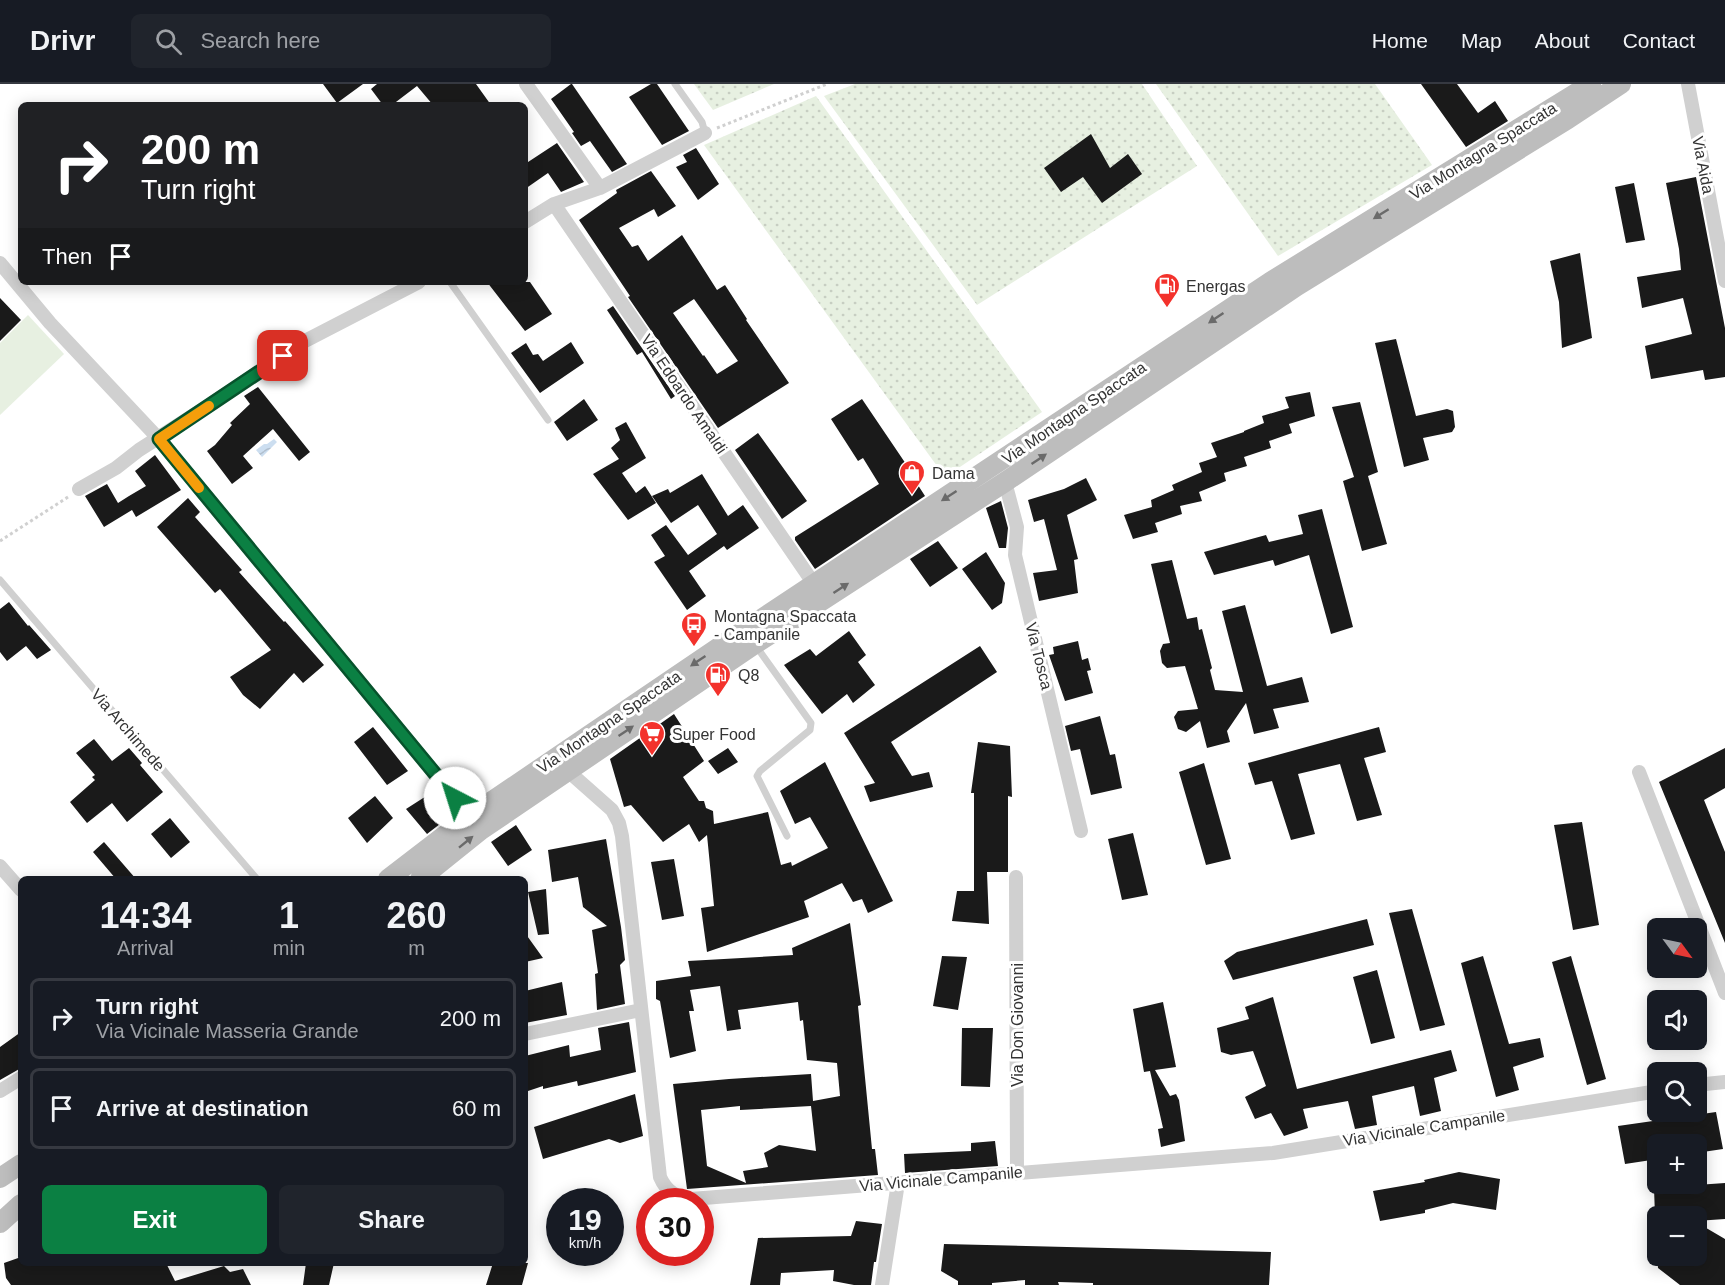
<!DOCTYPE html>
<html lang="en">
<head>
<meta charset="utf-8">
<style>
	body { margin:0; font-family:Helvetica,sans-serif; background:#20242c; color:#f1f3f6; height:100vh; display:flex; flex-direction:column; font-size:22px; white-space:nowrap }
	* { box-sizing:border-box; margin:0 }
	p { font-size:20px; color:#9ea1a6 }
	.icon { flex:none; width:33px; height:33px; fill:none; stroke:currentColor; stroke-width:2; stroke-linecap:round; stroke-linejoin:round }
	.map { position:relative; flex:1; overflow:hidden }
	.side { position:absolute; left:18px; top:792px; width:510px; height:390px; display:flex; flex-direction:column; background:#171b24; border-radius:9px; box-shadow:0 3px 15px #0003 }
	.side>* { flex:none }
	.hud { position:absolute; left:18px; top:18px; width:510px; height:183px; border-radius:9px; box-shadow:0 3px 15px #0003; background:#202124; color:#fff; overflow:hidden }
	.needle { width:39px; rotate:123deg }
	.buttons { position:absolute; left:1647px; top:834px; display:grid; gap:12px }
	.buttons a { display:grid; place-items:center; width:60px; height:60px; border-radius:9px; background:#171b24; box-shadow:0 3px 15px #0003; font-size:30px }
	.speed { position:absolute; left:546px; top:1104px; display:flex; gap:12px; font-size:30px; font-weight:700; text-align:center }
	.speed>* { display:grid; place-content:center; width:78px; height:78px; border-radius:50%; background:#171b24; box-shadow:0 3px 15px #0003; line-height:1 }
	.speed small { font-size:15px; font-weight:400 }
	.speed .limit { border:9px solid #d22; background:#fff; color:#111 }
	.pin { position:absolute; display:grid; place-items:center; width:51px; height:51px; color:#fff; margin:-26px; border-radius:12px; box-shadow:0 3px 9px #0006 }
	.me { position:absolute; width:66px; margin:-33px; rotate:320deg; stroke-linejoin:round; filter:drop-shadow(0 0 4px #0008) }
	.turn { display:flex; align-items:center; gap:21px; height:126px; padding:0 24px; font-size:27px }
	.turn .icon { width:78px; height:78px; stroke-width:2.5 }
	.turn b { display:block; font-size:42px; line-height:51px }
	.then { display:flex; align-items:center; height:57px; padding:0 24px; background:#0003; gap:12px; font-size:22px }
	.eta { display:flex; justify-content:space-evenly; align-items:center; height:102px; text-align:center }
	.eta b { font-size:36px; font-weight:600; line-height:42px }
	.cta { display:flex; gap:12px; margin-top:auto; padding:12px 24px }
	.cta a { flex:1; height:69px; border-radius:9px; background:#0b8043; color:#fff; font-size:24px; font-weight:600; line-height:69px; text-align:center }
	.cta a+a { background:#20242c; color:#f1f3f6 }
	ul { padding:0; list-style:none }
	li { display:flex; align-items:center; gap:18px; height:81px; margin:0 12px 9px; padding:0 12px; border:3px solid #363941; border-radius:9px }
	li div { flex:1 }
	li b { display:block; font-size:22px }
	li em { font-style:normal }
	header { display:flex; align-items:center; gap:36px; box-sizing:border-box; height:84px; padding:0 30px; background:#171b24; border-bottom:2px solid #363941 }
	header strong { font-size:28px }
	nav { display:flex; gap:33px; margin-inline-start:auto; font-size:21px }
	.search { width:420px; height:54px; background:#20242c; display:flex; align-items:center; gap:15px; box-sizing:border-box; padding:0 21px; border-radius:9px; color:#9ea1a6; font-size:22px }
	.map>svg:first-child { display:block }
</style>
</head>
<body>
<header>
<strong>Drivr</strong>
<div class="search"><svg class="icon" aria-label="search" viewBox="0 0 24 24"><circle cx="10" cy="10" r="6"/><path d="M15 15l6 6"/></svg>Search here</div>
<nav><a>Home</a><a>Map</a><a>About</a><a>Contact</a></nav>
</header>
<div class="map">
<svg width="1725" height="1201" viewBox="0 0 1725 1201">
	<defs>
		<pattern id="grass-dots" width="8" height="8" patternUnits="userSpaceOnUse" patternTransform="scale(1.5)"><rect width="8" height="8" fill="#e7f0e1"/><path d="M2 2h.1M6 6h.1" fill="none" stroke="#c7cec2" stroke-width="1.8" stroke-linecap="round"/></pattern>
		<pattern id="water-waves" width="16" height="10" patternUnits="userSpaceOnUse" patternTransform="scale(1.5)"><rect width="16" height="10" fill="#ccdef0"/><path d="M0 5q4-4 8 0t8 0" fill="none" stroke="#b0bfce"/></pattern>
	</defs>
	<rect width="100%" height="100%" fill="#fff"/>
	<path fill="url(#grass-dots)" d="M694,0H774L713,26Z
		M855,0H1142L1197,82L977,221L824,12Z
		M1156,0H1375L1432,81L1278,172Z
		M816,12L1042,328L945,393L704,61Z"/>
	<path fill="#e7f0e1" d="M28,231L64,270L0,331V259Z"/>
	<path fill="url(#water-waves)" d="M274,355L277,358L262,373L256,366L264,360H267Z"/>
	<path fill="#1a1a1a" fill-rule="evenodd" d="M323,0H363L337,19Z
		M377,0H476L491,21H433L417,2L392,21H383L371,5Z
		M571,0H572L627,80L612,88L590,57L581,62L572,49L574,48L551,15Z
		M651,0H657L689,47L662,61L629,13Z
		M1421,0H1457L1478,29L1495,17L1508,37L1466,63Z
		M1091,50L1110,84L1128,70L1142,90L1102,119L1083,93L1061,108L1044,84Z
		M557,59L584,98L561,108L548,89L525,105V80Z
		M696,64L719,100L698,116L676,83L687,78L683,71Z
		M651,87L676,122L658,133L654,125L619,144L632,163L638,161L648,177L682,151L717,206L725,201L747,235L746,236L789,299L718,344L628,213L630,212L579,136L617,109L616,106ZM694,215L738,277L717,290L704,271L703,272L673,229Z
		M1696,93L1725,244V293L1705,296L1703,286L1651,295L1645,262L1692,250L1683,214L1642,224L1637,193L1681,186L1679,165L1666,99Z
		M1634,99L1645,156L1626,159L1615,103Z
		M1580,169L1592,254L1562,264L1559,218L1550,177Z
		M487,198H530L552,230L525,247Z
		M0,214L21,236L0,257Z
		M613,222L675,312L671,315L642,268L637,271L607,226Z
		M1396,255L1416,332L1447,325L1453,327L1455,343L1452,348L1423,354L1429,376L1404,383L1375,259Z
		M571,258L584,279L540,309L511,269L526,259L533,271L538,270L543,277Z
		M258,303L310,368L299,377L273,345L243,372L253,384L232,400L207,367L215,361L232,341L230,339L250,320L244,312Z
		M1310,308L1315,332L1289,340L1292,349L1269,357L1271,364L1244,373L1247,382L1224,389L1226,397L1199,408L1202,417L1180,422L1182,430L1155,439L1158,448L1133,455L1124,431L1152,423L1151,416L1174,406L1172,401L1202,388L1199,379L1217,373L1211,359L1244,348V347L1264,339L1262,332L1289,324L1285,313Z
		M584,315L598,336L567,357L554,338Z
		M862,315L908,383L907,384L925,412L815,485L795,456V453L879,400L863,374L858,377L831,335Z
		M1360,318L1378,388L1368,392L1387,460L1362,467L1343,397L1354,393L1332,323Z
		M626,338L646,374L622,389L636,409L645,402L656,419L628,436L593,390L619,375L611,364L620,356L615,344Z
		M758,349L807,417L782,435L735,366Z
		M155,371L181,406L136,433L132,426L104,443L85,412L107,400L118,419L129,412L146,402L135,387Z
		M702,390L728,432L743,421L759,444L727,466L724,462L689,487L706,512L687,526L654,478L665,472L651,451L666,441L688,471L717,450L698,421L671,439L652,412L668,405L670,409Z
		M1086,394L1097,416L1067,431L1078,475L1074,476L1078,509L1039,517L1033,489L1057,486L1044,435L1034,438L1028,416L1064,405Z
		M188,414L200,428L195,433L242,486L239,488L284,538L285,537L324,581L303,599L294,589L260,625L243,611L230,593L271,566L220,505L215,509L157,443Z
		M1001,417L1008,444L1006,464H999L986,424Z
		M1322,425L1353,543L1331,550L1309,471L1275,482L1273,476L1214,491L1204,468L1266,451L1269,458L1303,450L1298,431Z
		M938,457L958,484L930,503L910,475Z
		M986,468L1005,499L1002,519L992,526L962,485Z
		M1172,476L1187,535L1197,533L1199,546L1202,545L1212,584L1210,586L1215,606L1243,608L1222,527L1245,521L1267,602L1302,593L1309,618L1273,625L1279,644L1254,650L1246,619L1227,647L1230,658L1207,664L1200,637L1186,648L1178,645L1174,633L1178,627L1198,625L1185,582L1167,584L1162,579L1160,567L1163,560L1170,559L1151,480Z
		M9,518L28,542L29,541L51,566L37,575L26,562L7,577L0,568V525Z
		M849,547L866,571L858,578L875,601L853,619L847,610L822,630L784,581L810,565L816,572Z
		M1078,557L1082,576L1088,574L1091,586L1087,587L1093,609L1065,617L1049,571L1054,570L1053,563Z
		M980,562L997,588L891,658L912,692L929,688L933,703L870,718L864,702L875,699L844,649Z
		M674,630L704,677L683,693L699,717H704L706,724L713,727L714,740L768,728L781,781L791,778L792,782L828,764L810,733L795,740L780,707L825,678L893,817L868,829L862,815L853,818L842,799L804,817L809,833L707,868L701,824L714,822L707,751L699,758L689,740L663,758L631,721L624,723L610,675Z
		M1100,632L1110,671L1115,670L1122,704L1091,711L1080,665L1071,667L1065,642Z
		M373,643L408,687L387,701L354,658Z
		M1379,643L1386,668L1364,674L1382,731L1357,737L1340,680L1298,690L1315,750L1291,756L1272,697L1255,701L1248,679Z
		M94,655L112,677L129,664L142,679L140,681L163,708L127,738L112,719L87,739L70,718L95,696L92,693L95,691L76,669Z
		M978,658L1010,662L1012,713L1008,712V788H987L989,840L952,837L957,807H974V709H971Z
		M728,664L738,678L718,690L708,677Z
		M1725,664V704L1704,716L1725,768V859L1659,698Z
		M1204,679L1231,775L1206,781L1179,688Z
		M431,709L449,733L427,750L406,725Z
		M375,712L393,734L367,759L348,734Z
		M170,734L190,758L171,774L151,750Z
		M1582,738L1599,841L1573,846L1554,741Z
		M516,741L532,766L508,782L491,758Z
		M1133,749L1148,811L1122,816L1108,755Z
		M606,755L621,843L625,876L620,881L625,920L597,926L595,890L598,889L592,846L607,842L583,823L578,793L552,798L548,766Z
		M104,758L136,795H116L93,768Z
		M674,775L684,832L662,836L651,778Z
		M546,805L549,850L538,851L528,808Z
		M1412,825L1445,941L1420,947L1389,829Z
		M1367,835L1374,861L1233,896L1224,877L1237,868Z
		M850,839L861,921L858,922L872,1065H875L878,1091L687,1105L673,1000L729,995L811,990L813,1017L840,1012L837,979L807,976L803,936L800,937L798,918L738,926L741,945L727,947L720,902L690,906L694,927H689L696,967L670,974L660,917L656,915V897L691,892L688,877L793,871L792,864ZM740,1022V1026L811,1022L816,1067L779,1061L764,1069L768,1083L743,1087L746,1099L707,1082L701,1026Z
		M525,849L543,874L525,878Z
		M942,872L967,873L958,926L933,922Z
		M1483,872L1509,960L1540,954L1544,973L1513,983L1519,1006L1496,1013L1461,879Z
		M1571,872L1606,995L1587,1001L1552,878Z
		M1377,886L1395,954L1371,960L1353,893Z
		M562,898L567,931L525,939V907Z
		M1273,913L1297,1005L1451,966L1457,987L1434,994L1441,1027L1420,1032L1414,1002L1372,1012L1377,1041L1355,1045L1348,1017L1303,1025L1308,1044L1284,1052L1271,1029L1255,1035L1245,1013L1266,1002L1253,967L1231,971L1221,968L1217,944L1249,935L1245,923Z
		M1163,918L1176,983L1155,986L1170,1012L1176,1010L1179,1016L1185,1057L1161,1063L1158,1045L1163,1044L1150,987L1144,988L1133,925Z
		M629,938L636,988L578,1002L577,997L543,1005V1002L525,1008V972L569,961L570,973L601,966L598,944Z
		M962,944H993L990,1003L961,1002Z
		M21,948V984L0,996V963Z
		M635,1010L643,1052L620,1059L609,1055L543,1075L534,1043Z
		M1716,1028L1723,1065L1696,1069V1060H1658V1075L1625,1080L1618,1042Z
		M995,1057L998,1082L905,1089L904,1070L971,1067V1059Z
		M1459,1088L1500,1095L1496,1126L1453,1119L1425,1126V1129L1380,1137L1373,1107L1425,1098L1424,1096Z
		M1725,1099V1135L1696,1137V1132H1655L1654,1104Z
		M856,1137L882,1140L876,1178H874L871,1201H854L833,1197L834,1186L781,1189L780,1201H750L758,1154L851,1152Z
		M1696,1138L1725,1155V1201H1680L1658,1184L1657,1172H1696Z
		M944,1160L1271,1168L1269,1201H1093V1199L1058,1198L1059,1201H1025V1196L992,1199V1201H958V1197L941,1187Z
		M21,1173V1179H166L175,1197L224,1182L230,1188L243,1185L251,1201H11L6,1194L4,1179Z
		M306,1179H334L329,1201H303Z
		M493,1179H528L522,1201H486Z"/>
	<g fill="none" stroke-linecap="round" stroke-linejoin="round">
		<path stroke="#d0d0d0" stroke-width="3" stroke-dasharray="3 3" stroke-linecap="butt" d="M717,44L827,0
			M0,457L68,413"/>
		<path stroke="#d0d0d0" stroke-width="7" d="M675,0L702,38L705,49
			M450,198L548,336
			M0,496L257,795
			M756,562L811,639L810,646L760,687L757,692L787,752"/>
		<path stroke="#d0d0d0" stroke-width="14" d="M526,0L600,104
			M1688,0L1725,197
			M554,120L814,500
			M525,138L554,120L600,104L705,49
			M0,179L50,239L159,355L470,732
			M1005,398L1017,443L1015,471L1081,747
			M79,405L116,384L139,366L208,322L301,259L419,198
			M568,687L612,726L619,739L622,752L660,1093C666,1107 676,1114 691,1115L1273,1069L1658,1007
			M1639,688L1725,909
			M0,782L21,806
			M1016,793L1017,1089
			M525,950L641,926
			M1696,1001L1725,998
			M0,1007L21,994
			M882,1201L898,1099"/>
		<path stroke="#bdbdbd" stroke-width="20" d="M388,795L470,732L731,555L1270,198L1591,0
			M420,795L481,746L755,560L1005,398L1297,202L1568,35L1621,0
			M0,1094L21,1080
			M0,1139L21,1120"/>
	</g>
	<defs><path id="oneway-solid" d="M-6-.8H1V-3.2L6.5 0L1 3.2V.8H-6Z" transform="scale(1.5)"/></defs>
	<g fill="#6a6a6a">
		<use href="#oneway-solid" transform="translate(1381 130) rotate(148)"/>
		<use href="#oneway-solid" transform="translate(1216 234) rotate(146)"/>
		<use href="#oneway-solid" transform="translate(1039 375) rotate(-34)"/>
		<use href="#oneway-solid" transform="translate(949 412) rotate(147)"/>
		<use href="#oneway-solid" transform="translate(841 504) rotate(-33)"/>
		<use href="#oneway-solid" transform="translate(698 577) rotate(146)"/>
		<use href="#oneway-solid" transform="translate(626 647) rotate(-34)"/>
		<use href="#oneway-solid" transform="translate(466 758) rotate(-39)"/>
	</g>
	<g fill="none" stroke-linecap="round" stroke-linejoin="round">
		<defs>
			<path id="route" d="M283,272L159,355L455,714"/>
		</defs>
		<use href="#route" stroke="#07532c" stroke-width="15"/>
		<use href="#route" stroke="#0b8043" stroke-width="10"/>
		<path stroke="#f59e0b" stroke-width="10" d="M199,404L159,355L209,322"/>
	</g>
	<defs>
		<symbol id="fuel-pin" viewBox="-11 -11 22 30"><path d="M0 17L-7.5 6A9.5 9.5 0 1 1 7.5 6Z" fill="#f3322c" stroke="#fff"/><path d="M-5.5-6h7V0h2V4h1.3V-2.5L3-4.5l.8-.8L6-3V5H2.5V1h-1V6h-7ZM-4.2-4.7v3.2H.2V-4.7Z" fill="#fff"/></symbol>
		<symbol id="shop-pin" viewBox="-11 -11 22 30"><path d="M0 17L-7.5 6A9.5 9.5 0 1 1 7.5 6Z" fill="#f3322c" stroke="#fff"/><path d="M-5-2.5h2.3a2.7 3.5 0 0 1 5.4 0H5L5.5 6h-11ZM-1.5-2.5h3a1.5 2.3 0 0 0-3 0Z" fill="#fff"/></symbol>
		<symbol id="bus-pin" viewBox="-11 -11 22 30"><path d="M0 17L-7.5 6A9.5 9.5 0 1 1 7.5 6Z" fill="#f3322c" stroke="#fff"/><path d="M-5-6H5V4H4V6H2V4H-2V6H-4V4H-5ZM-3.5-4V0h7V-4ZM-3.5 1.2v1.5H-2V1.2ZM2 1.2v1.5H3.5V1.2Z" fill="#fff"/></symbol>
		<symbol id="supermarket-pin" viewBox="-11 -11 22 30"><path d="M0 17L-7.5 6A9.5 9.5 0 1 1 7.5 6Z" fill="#f3322c" stroke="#fff"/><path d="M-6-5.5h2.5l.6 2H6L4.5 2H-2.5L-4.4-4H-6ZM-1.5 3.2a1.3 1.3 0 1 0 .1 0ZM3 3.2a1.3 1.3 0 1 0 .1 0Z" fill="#fff"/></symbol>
	</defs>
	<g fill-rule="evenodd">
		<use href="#fuel-pin" x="1152" y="187" width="30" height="40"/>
		<use href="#shop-pin" x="897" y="374" width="30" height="40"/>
		<use href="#bus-pin" x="679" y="526" width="30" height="40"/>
		<use href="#fuel-pin" x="703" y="576" width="30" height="40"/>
		<use href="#supermarket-pin" x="637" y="635" width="30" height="40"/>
	</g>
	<g text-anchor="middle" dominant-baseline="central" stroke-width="6" stroke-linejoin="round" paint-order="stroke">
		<g font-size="16" fill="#333" stroke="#fff">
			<text transform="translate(1483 67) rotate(-32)">Via Montagna Spaccata</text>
			<text transform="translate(1703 81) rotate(79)">Via Aida</text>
			<text transform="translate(684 310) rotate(56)">Via Edoardo Amaldi</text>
			<text transform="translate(1074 329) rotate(-34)">Via Montagna Spaccata</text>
			<text transform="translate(1039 572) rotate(76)">Via Tosca</text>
			<text transform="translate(609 638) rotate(-34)">Via Montagna Spaccata</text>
			<text transform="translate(128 646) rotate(49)">Via Archimede</text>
			<text transform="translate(1017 941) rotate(-90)">Via Don Giovanni</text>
			<text transform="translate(1424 1044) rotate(-9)">Via Vicinale Campanile</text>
			<text transform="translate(941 1095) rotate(-5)">Via Vicinale Campanile</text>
		</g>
		<g font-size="16" fill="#333" stroke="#fff" text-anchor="start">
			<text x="1186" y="202">Energas</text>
			<text x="932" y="389">Dama</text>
			<text x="714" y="532">Montagna Spaccata<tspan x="714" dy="18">- Campanile</tspan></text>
			<text x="738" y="591">Q8</text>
			<text x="672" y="650">Super Food</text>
		</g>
	</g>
</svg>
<div class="buttons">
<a><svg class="needle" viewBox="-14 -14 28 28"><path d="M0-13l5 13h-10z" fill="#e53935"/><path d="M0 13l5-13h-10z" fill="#9ea1a6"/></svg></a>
<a><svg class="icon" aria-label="sound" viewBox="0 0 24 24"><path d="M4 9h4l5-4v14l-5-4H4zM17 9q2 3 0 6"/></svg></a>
<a><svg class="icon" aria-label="search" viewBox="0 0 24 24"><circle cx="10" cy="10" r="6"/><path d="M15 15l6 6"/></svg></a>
<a>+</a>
<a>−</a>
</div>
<div class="speed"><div>19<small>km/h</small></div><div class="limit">30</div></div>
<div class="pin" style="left:283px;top:272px;background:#d93025"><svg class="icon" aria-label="arrive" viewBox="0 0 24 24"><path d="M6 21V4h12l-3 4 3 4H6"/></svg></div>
<svg class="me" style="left:455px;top:714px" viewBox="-20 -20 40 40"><circle r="19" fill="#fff"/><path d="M0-13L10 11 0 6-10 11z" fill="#0b8043"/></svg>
<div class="hud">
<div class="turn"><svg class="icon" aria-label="right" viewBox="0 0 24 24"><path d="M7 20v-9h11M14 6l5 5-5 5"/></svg><div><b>200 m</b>Turn right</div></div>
<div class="then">Then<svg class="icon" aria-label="arrive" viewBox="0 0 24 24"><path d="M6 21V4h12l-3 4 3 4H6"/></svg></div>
</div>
<section class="side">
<div class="eta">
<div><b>14:34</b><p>Arrival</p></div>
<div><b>1</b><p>min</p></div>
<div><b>260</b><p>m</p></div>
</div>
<ul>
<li><svg class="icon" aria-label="right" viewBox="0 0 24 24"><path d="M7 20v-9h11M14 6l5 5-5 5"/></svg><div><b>Turn right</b><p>Via Vicinale Masseria Grande</p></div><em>200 m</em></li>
<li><svg class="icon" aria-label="arrive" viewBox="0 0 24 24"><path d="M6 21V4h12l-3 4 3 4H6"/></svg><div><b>Arrive at destination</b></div><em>60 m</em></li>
</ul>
<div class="cta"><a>Exit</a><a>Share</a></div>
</section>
</div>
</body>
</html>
